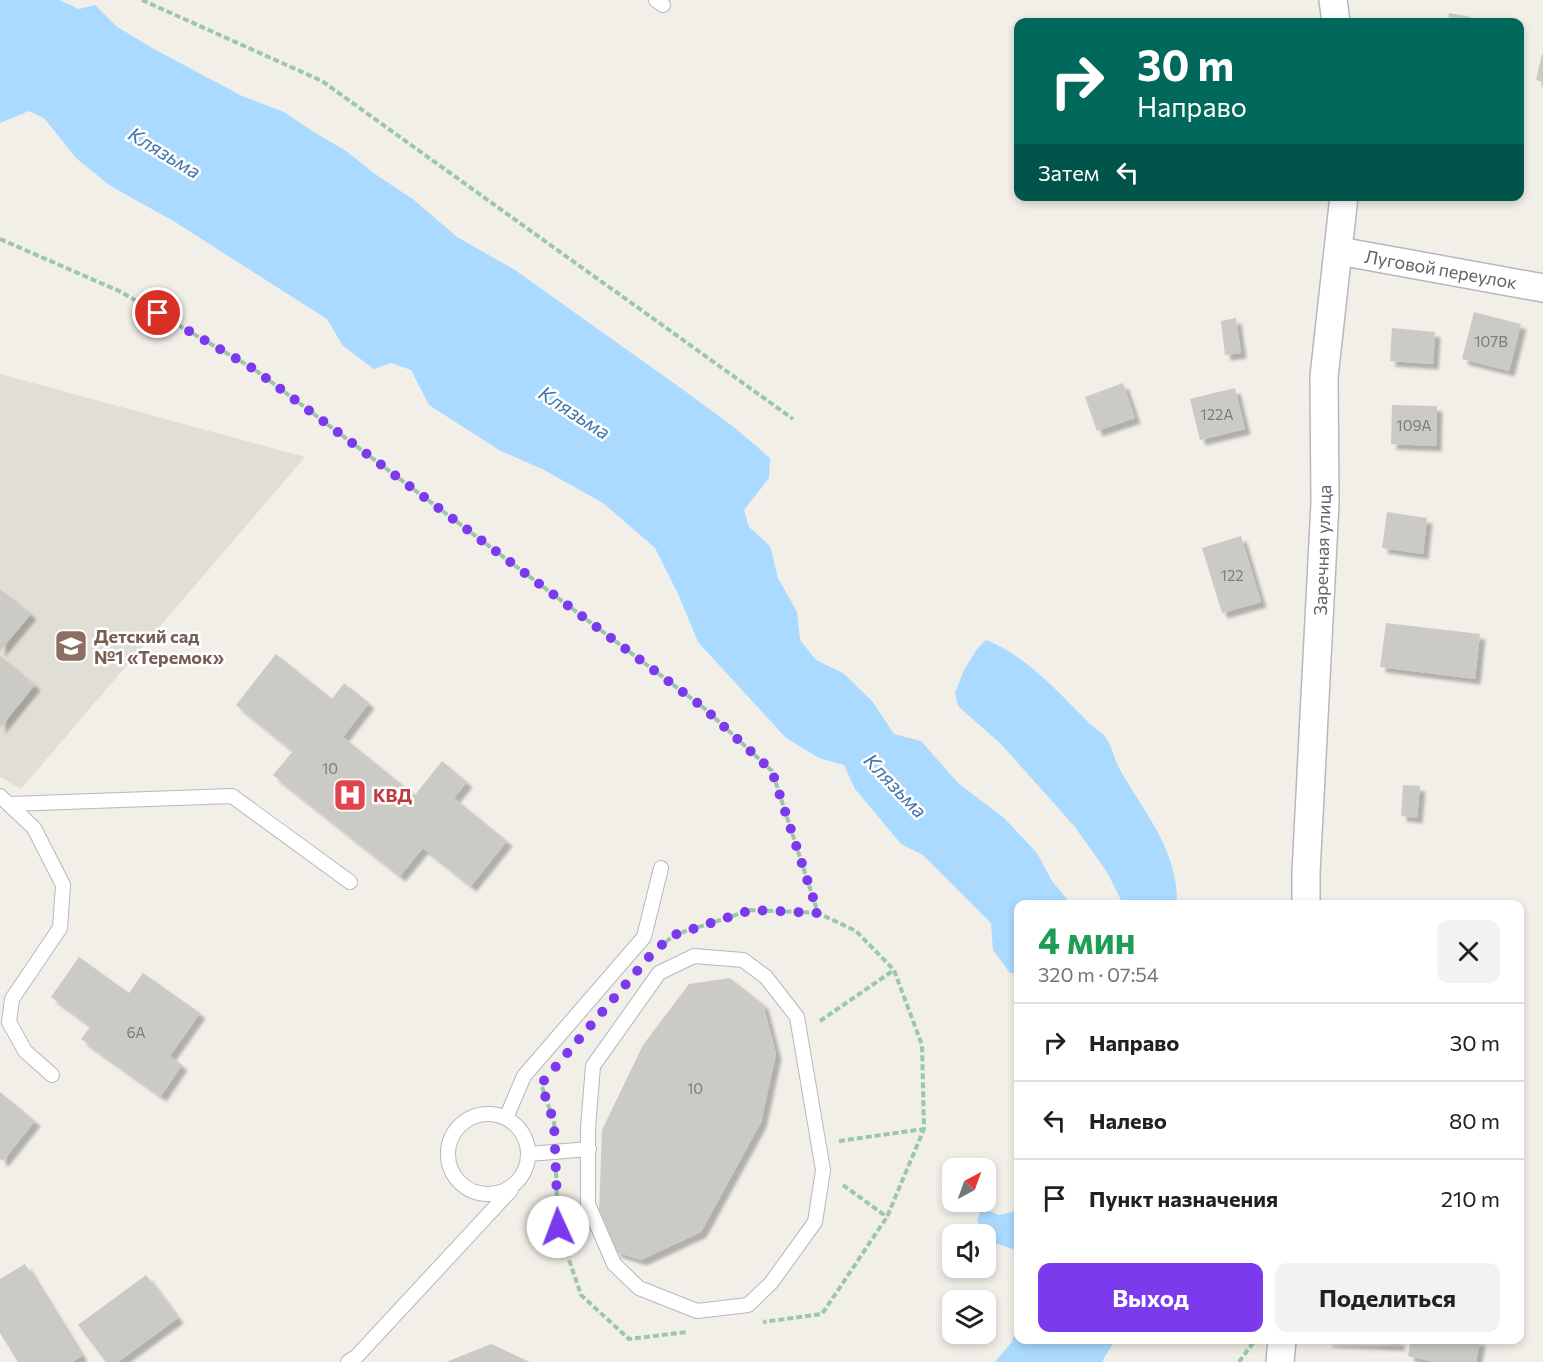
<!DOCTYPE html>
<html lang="ru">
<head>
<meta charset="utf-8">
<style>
	body { margin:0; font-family:Commissioner,sans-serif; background:#f2f2f2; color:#202124; height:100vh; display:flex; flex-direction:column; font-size:22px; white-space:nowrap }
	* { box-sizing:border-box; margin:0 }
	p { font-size:20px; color:#757577 }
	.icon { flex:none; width:33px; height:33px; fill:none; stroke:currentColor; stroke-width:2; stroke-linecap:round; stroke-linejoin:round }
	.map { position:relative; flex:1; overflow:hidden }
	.sheet { position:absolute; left:1014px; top:900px; width:510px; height:444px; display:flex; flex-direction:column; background:#fff; border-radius:12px; box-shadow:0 3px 9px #0003 }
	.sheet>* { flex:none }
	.banner { position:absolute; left:1014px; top:18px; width:510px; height:183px; border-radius:12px; box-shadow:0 3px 9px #0003; background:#00695c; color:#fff; overflow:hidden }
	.needle { width:39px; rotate:41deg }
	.tools { position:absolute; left:942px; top:1158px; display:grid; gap:12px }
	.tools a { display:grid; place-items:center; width:54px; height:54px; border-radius:12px; background:#fff; box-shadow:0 3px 9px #0003; font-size:30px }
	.pin { position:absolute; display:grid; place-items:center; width:51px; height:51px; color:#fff; margin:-26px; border:3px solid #fff; border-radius:50%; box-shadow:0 2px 6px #0007 }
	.me { position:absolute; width:66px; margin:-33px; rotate:358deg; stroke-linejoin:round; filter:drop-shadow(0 0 4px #0008) }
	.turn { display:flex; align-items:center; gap:21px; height:126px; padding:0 24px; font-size:27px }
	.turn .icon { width:78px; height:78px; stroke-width:2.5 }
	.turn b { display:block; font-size:42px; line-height:51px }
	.then { display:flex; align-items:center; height:57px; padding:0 24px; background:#0003; gap:12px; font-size:22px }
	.round { display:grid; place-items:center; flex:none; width:63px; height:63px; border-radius:12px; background:#f2f2f2 }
	.headline { display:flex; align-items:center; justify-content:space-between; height:102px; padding:0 24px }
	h1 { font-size:36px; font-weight:700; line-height:45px; color:#1e9e55 }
	.button { display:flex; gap:12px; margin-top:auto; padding:12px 24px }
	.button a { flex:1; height:69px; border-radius:12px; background:#7c3aed; color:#fff; font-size:24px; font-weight:700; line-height:69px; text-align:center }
	.button a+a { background:#f2f2f2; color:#202124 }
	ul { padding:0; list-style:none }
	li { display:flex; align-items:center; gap:18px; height:78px; padding:0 24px; border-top:2px solid #e0e0e0 }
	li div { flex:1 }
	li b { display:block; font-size:22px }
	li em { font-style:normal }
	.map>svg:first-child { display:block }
</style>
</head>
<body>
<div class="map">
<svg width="1543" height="1362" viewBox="0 0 1543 1362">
	<defs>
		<filter id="shadow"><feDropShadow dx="5.5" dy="5.5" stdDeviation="1.5" flood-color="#0004"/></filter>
	</defs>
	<rect width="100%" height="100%" fill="#f1efe8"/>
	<path fill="#e1ded6" d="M0,374L305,457L21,789L0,777Z"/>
	<path fill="#aadaff" d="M0,0H59L79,9L95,5L116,26L152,48L242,96L284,112L312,131L346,151L375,174L414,200L457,237L515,270L682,389L735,428L770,458L769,478L744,510L749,527L770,546L778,578L797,612L800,640L816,660L843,673L872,701L894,734L921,741L958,783L1004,818L1037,853L1052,881L1071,904H1018V973H1010L993,950L991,923L923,855L901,844L855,789L844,765L819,758L786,738L698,642L679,596L655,548L603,503L544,470L499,450L429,405L411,370L391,363L374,369L343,346L327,319L175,222L109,185L76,158L44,118L29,111L0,123Z
		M986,640C1027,656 1058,692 1089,723C1094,728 1102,732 1106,738C1112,746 1114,759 1119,768C1144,813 1178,849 1177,904H1123L1107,872L1075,827L1001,744L958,706L955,693L964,670L977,649Z
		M982,1208L999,1215L1016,1211L1018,1208V1251L989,1241L977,1221Z
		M1018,1327V1340H1115L1102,1362H995L1011,1343Z"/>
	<path fill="#cccac5" filter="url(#shadow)" d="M1449,13L1471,17L1470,22H1448Z
		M1542,54H1543V82L1536,80Z
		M1474,312L1521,324L1509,371L1462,359Z
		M1236,318L1241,353L1225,355L1221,321Z
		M1392,328L1435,332L1433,364L1390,361Z
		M1123,383L1135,418L1097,431L1085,397Z
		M1235,388L1245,429L1200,440L1190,399Z
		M1392,405L1437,406L1436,446L1391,444Z
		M1387,512L1427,518L1423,554L1382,548Z
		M1241,536L1261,602L1222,613L1202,548Z
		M0,589L31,614L0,651Z
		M1386,623L1480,634L1475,679L1380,667Z
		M276,654L332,699L344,683L369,703L343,737L415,795L442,761L467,782L454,798L507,841L471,886L423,848L400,876L273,775L293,751L236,705Z
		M0,656L35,685L0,728Z
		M1403,785L1420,786L1417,818L1401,816Z
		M79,957L129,993L143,973L200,1013L170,1056L182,1065L161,1096L81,1039L91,1026L51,997Z
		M730,978L763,1004L776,1054L761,1122L701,1232L641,1260L616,1252L599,1213L602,1130L643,1045L689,984Z
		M0,1092L35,1121L3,1161L0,1159Z
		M25,1264L82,1356L72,1362H18L0,1333V1279Z
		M146,1275L178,1318L118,1362H106L78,1325Z
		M1327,1340H1399V1345L1327,1342Z
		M1411,1340H1480L1476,1362H1435L1408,1356Z
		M491,1344L530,1362H446Z"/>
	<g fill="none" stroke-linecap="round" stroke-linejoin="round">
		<defs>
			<path id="service" d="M656,0L663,5
				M0,796L34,828L63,885L60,928L12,999L9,1022L25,1051L52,1075
				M10,804L232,796L350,882
				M694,956L743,960L766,977L797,1017L823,1170L815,1222L771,1283L748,1305L697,1311L639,1288L614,1264L588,1204V1128L593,1066L659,973Z
				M448 1154a40 40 0 1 1 80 0a40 40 0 1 1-80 0Z
				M506,1118L524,1076L644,937L661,868
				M529,1154L589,1149
				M348,1362L357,1356L511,1190"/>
			<path id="minor" d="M1333,0L1336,22
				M1339,251L1543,288
				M1306,904V873L1325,503L1324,377L1344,196
				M1280,1362L1282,1340"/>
		</defs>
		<use href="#service" stroke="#b5b8bc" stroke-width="16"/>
		<use href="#minor" stroke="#b5b8bc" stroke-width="30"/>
		<path stroke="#9cc7a9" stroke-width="4" stroke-dasharray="6 3" stroke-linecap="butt" d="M142,0L322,81L793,419
			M0,239L119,291L254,369L704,708L772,771L818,913L856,931L894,970L922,1045L924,1129L887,1217L822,1314L763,1322
			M666,942L674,935L751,910L818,913
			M820,1021L894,970
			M542,1087L554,1122L555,1132
			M839,1141L924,1129
			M556,1172L558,1227L581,1295L629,1339L687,1332
			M843,1185L887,1217
			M1239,1362L1253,1343"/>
		<use href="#service" stroke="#fff" stroke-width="14"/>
		<use href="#minor" stroke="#fff" stroke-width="27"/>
	</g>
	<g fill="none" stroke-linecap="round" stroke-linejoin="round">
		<path stroke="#7c3aed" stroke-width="10" stroke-dasharray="0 18" d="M158,313L254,369L704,708L772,771L818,913L751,910L674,935L654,951L541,1084L554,1122L558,1227"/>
	</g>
	<defs>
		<symbol id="school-square" viewBox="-11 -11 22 22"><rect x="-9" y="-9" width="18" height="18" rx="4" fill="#8d6e63" stroke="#fff"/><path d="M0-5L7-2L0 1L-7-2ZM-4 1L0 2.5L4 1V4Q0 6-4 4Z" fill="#fff"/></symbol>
		<symbol id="hospital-square" viewBox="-11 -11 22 22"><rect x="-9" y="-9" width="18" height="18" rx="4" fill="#e0444e" stroke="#fff"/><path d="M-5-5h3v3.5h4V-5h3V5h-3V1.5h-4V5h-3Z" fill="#fff"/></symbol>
	</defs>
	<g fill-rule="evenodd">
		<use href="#school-square" x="52" y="627" width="38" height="38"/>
		<use href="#hospital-square" x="331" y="776" width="38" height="38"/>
	</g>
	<g text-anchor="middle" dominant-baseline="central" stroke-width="5" stroke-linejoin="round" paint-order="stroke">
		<g font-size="15" fill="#7a7d7f">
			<text x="1491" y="341">107В</text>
			<text x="1217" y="414">122А</text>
			<text x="1414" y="425">109А</text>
			<text x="1232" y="575">122</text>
			<text x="330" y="768">10</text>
			<text x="136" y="1032">6А</text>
			<text x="695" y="1088">10</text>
		</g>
		<g font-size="18" fill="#5f6368" stroke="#fff">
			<text transform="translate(1441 269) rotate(10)">Луговой переулок</text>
			<text transform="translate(1322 550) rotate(-88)">Заречная улица</text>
		</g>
		<g font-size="18" font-weight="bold" fill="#785e54" stroke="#fff" text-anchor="start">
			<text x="94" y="636">Детский сад<tspan x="94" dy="21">№1 «Теремок»</tspan></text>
		</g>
		<g font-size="18" font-weight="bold" fill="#be3a42" stroke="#fff" text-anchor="start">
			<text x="373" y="795">КВД</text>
		</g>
		<g font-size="20" font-style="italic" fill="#4174aa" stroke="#fff">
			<text transform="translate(165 152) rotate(31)">Клязьма</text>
			<text transform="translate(575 412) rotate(33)">Клязьма</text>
			<text transform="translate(896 785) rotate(46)">Клязьма</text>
		</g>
	</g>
</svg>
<div class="tools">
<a><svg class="needle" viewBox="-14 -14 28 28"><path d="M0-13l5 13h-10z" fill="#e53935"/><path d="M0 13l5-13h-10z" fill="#757577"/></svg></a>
<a><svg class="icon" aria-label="sound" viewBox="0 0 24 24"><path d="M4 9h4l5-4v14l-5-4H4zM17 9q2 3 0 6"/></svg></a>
<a><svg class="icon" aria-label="layers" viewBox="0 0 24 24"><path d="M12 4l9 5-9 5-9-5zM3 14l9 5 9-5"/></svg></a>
</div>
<div class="pin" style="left:158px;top:313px;background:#d93025"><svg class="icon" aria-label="arrive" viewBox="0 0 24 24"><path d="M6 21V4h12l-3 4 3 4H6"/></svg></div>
<svg class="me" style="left:558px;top:1227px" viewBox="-20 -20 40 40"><circle r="19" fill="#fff"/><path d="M0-13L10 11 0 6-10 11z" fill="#7c3aed"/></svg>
<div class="banner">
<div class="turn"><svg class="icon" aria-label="right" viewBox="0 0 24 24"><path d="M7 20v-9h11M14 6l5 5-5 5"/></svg><div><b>30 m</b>Направо</div></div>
<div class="then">Затем<svg class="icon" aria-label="left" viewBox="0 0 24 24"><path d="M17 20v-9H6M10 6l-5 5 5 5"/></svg></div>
</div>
<section class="sheet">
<div class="headline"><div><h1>4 мин</h1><p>320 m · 07:54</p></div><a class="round"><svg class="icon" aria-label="close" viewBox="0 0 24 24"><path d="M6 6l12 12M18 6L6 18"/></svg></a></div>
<ul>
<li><svg class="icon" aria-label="right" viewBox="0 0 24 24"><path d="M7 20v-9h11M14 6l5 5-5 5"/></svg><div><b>Направо</b></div><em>30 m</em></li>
<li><svg class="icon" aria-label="left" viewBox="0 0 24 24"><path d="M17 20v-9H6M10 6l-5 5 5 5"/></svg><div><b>Налево</b></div><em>80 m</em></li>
<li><svg class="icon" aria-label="arrive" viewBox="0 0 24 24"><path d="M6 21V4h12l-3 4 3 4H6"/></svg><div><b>Пункт назначения</b></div><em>210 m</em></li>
</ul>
<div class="button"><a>Выход</a><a>Поделиться</a></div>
</section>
</div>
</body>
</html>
